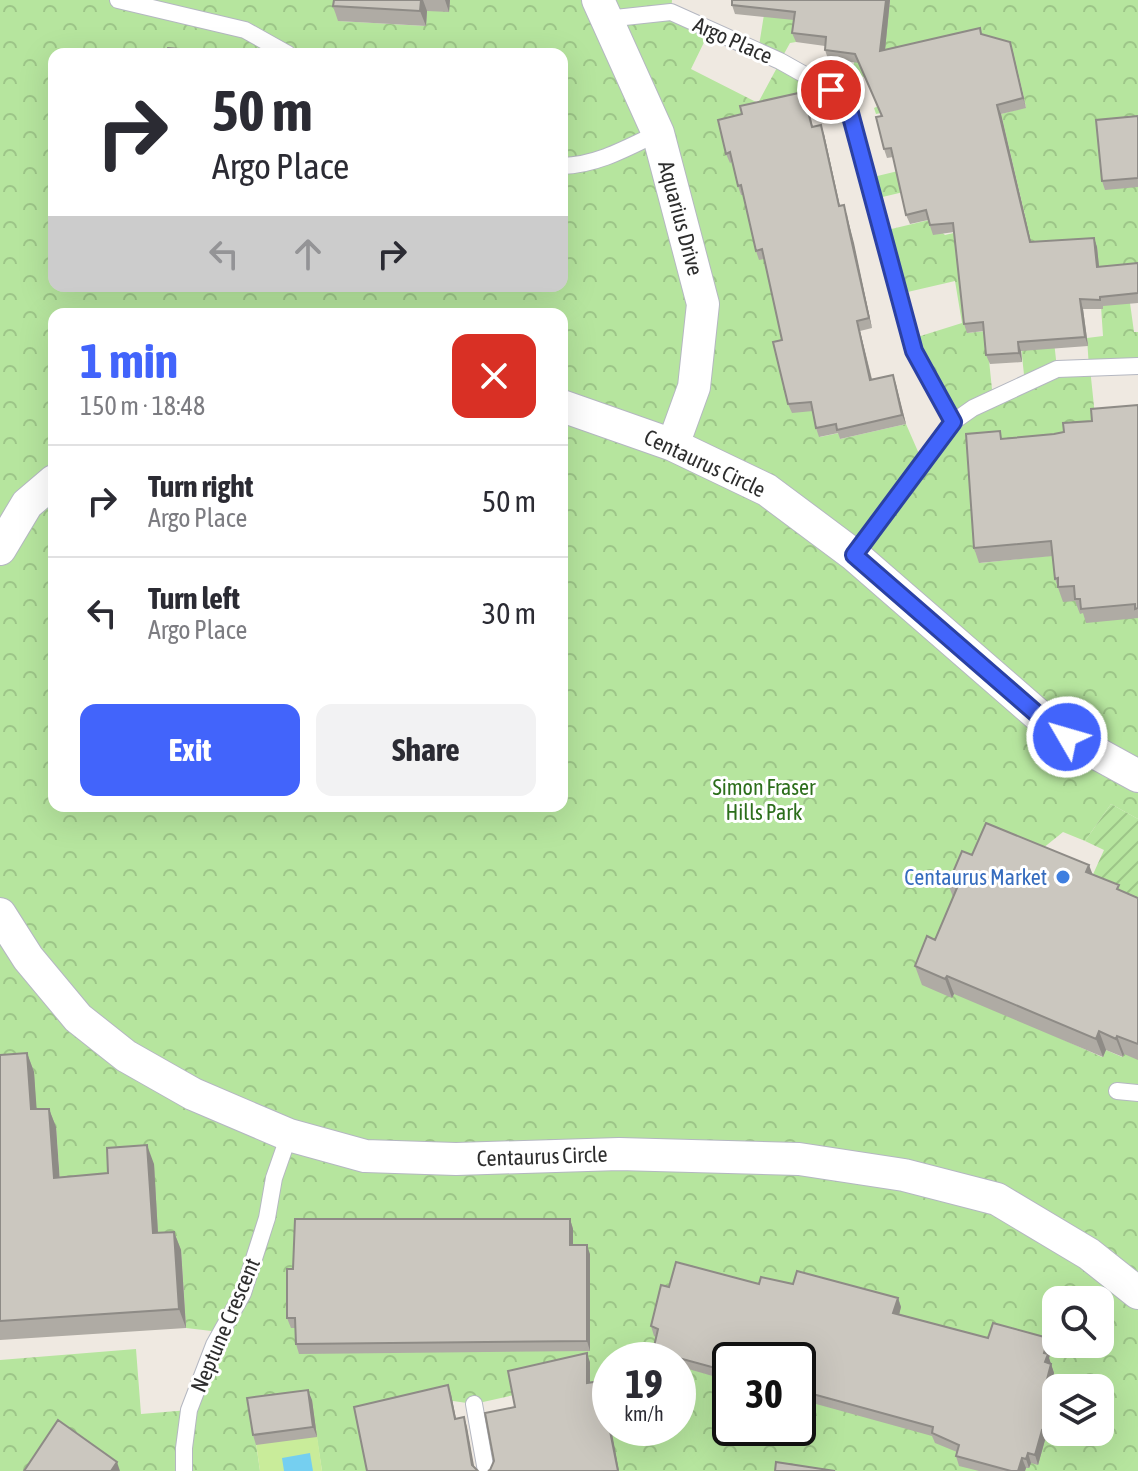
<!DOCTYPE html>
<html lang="en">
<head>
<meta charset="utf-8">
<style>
	body { margin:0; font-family:"Asap Condensed",sans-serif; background:#f2f2f3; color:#2b2b33; height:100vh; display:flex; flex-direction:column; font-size:30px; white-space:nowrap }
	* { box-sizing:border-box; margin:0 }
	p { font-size:26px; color:#7c7c81 }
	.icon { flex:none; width:44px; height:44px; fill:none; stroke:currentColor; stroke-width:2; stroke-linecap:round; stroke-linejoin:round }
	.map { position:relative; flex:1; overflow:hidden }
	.drawer { position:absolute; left:48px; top:308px; width:520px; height:504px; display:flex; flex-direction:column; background:#fff; border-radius:16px; box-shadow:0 8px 32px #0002 }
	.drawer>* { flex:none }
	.top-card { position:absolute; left:48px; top:48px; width:520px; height:244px; border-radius:16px; box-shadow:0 8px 32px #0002; background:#fff; color:#2b2b33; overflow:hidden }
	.tools { position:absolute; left:1042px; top:1286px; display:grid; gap:16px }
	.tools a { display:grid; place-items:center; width:72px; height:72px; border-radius:16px; background:#fff; box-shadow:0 8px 32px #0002; font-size:40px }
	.speed { position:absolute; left:592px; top:1342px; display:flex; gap:16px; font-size:40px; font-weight:700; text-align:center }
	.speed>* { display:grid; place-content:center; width:104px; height:104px; border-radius:50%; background:#fff; box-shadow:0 8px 32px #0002; line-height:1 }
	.speed small { font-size:20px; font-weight:400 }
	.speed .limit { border:4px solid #111; border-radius:12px; background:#fff; color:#111 }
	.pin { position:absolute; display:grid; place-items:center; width:68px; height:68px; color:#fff; margin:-34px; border:4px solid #fff; border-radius:50%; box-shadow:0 2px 8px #0007 }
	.me { position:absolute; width:88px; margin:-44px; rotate:308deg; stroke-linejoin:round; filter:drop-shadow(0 0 6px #0008) }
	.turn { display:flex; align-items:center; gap:28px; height:168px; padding:0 32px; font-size:36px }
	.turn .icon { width:104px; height:104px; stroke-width:2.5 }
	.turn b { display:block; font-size:56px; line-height:68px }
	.lanes { display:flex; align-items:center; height:76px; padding:0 32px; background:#0003; justify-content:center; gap:40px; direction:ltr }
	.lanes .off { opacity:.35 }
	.round { display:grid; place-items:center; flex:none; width:84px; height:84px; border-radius:16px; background:#f2f2f3 }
	.head { display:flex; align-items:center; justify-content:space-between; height:136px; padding:0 32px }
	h1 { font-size:48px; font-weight:700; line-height:60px; color:#4264fb }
	.button { display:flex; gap:16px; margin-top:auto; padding:16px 32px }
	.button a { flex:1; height:92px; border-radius:16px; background:#4264fb; color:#fff; font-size:32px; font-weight:700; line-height:92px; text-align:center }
	.button a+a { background:#f2f2f3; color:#2b2b33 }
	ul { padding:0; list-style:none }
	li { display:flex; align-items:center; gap:24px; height:112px; padding:0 32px; border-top:2px solid #e1e1e2 }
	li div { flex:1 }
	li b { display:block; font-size:30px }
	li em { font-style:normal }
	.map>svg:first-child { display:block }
</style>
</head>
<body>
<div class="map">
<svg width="1138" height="1471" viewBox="0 0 1138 1471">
	<defs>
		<pattern id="forest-crowns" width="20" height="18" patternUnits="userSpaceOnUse" patternTransform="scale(2)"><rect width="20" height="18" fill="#b6e59e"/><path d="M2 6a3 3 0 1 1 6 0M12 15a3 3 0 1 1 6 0" fill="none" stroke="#9dc588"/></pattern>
		<pattern id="garden-furrows" width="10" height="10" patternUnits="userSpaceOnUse" patternTransform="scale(2)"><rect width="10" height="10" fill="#b6e59e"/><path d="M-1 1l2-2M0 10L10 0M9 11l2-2" fill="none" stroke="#9dc588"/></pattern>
		<pattern id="water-ripples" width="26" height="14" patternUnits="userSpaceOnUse" patternTransform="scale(2)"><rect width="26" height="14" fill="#75cff0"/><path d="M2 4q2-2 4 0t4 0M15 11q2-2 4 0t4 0" fill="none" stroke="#66b2ce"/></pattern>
	</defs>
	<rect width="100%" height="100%" fill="#efe9e1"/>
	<path fill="url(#forest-crowns)" fill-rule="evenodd" d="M0,0H340L339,21L425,26L427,11L450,0H672L671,13L710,30L691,69L758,103L780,62L758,52L766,2L799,9L796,42L790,43L780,61L817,82L807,101L744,115L730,162H734L741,195L744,194L785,254L820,437L839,433L840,439L906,424L923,463L953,421L911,339L962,323L955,281L899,294L883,231L929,220L945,235L1025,216L1001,114L1026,107L1013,52L933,185L874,199L869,178L923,165L910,107L876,114L874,108L907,93L865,78L853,71L858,30L886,33L890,0H1138V273L1130,303L1134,332H1138V366L1090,368L1097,435L980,563L1057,555L1086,613L1138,618V819L1111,804L1085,841L1063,832L1032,857L992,842L952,998L955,991L1102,1057L1106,1050L1122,1057L1126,1048L1138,1053V1471H614L514,1395L474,1404L453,1401L369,1471H322L311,1400L251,1408L260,1471H0V1360L136,1349L141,1414L189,1410L220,1332L186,1328L181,1251L116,1212L61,1196L56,1128H38L0,1074ZM54,54H562V286H54ZM1097,247L1103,336L1087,338L1089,368L1057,369L1054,341L1019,328L1025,384L993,399L986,331L967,333ZM54,314H562V806H54ZM1056,1300H1100V1344H1056ZM610,1360H678V1428H610ZM730,1360H798V1428H730ZM1056,1388H1100V1432H1056Z"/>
	<path fill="url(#garden-furrows)" d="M1111,804L1138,819V914L1090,881L1104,850L1085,841Z"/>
	<path fill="#c9ec9a" d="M312,1400L322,1471H260L251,1408Z"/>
	<path fill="url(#water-ripples)" d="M310,1453L313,1471H284L282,1458Z"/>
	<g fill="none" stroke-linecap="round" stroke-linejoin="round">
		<defs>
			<path id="lane" d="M118,0L245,30L288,54
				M606,19L671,12L780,61L846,98L914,351L953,422
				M562,166C597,165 627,148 658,133
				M854,555L953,422L973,408L1057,369L1138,366
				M1117,1091L1138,1093
				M474,1404L486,1471
				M184,1471V1448L189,1410L214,1345L243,1293L267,1218L274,1178L289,1135"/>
			<path id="street" d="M598,0L658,133L703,304L694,387L673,445
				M562,406L673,445L767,490L854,555L1045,721L1067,737L1138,776
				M0,549L27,504L54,481
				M0,914L28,958L78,1018L126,1056L193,1094L289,1135L365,1156L456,1159L619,1154L799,1159L904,1175L997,1199L1089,1254L1138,1293"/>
		</defs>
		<use href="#lane" stroke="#b4b7c1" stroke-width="18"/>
		<use href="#street" stroke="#b4b7c1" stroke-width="34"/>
		<use href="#lane" stroke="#fff" stroke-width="16"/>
		<use href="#street" stroke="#fff" stroke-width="32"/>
	</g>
	<path fill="#afaba4" d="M334,0H450L449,12L427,11L426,26L338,21L333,6Z
		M732,0H890L885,50L980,28L982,35L1010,42L1026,108L1001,114L1031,242L1094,238L1097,247L1099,267L1138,263V303L1103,306V309H1083L1088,346L1021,351L1022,362L990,364L986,355L984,331L967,333L964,324L954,232L933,235L928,220L910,224L906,215L893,157L887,158L884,149L882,116L859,63L828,59L825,50V46L796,42L792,33L794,20L735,14L732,5Z
		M807,101L813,127L824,134L840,206L847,214L872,328L860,331L872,379L893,375L906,424L840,439L838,433L819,437L816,428L813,411L792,413L788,404L782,340L764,259L759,260L756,251L743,195H741L738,186L732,162L730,163L726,154Z
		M1138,116V187L1105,190L1102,181Z
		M1138,405V618L1086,623L1083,613L1080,614L1075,601L1063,602L1055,579L1053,556L979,563L974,548L1003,439L1054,434L1064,432L1092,421Z
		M972,855L1092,875L1121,891L1138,898V1060L1124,1054L1123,1057L1106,1050L1103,1057L954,994L952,998L922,985L915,966L935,940L953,897L948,884Z
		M27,1053L34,1072L36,1109H49L56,1127L59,1177L108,1173L154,1164L158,1233L174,1232L181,1250L186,1328L0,1340V1055Z
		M570,1219L573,1229V1245L590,1254V1351L299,1354L296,1344V1328H291L287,1318L293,1269Z
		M759,1284H793L898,1298L901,1307L899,1314L988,1338H1048L1052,1348L1049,1358L1054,1373L1051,1389L1056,1390V1415L1048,1441L1045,1440L1038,1465L1031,1463L1029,1468H1026L1025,1471H979L959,1466L956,1456L957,1452L935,1443L932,1436L798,1399V1360H730V1381L678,1366V1360H656L653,1351L656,1337L654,1336L651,1326L669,1287Z
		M312,1400L317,1437L256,1445L253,1435Z"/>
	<path fill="#8e8b86" d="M421,0H423L427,11L426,26L420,11Z
		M445,0H450L449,12Z
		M886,0H890L884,60L880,51Z
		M1010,42L1013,52L1026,108L1023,98Z
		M997,105L1001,114L1033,251L1030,242Z
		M821,125L824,134L842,216L839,206Z
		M844,205L854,243L872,328L869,318Z
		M1094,238L1097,247L1100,276L1097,267Z
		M1080,299L1083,309L1088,346L1085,337Z
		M857,321L860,331L874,389L870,380Z
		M1018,342L1021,351L1022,362L1019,353Z
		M893,375L896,384L906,424L902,415Z
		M1089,865L1096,883L1086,872Z
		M947,976L954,994L952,998L945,979Z
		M1099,1031L1106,1050L1103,1057L1096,1039Z
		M1117,1036L1124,1054L1123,1057L1116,1039Z
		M27,1053L34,1072L38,1128L31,1109Z
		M49,1109L56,1127L61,1196L54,1178Z
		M147,1145L154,1164L159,1252L153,1233Z
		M570,1219L573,1229V1254L570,1245Z
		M174,1232L181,1250L186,1328L179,1309Z
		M587,1245L590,1254V1351L587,1341Z
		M898,1298L901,1307L897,1323L893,1313Z
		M1048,1338L1052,1348L1049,1358L1054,1373L1048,1397L1045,1387L1044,1353Z
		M587,1353L590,1362V1392L587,1383Z
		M600,1381L604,1390L619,1471H618Z
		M448,1385L451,1394L458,1428L455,1419Z
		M308,1390L312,1400L317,1437L313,1427Z
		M1056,1393V1415L1048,1441L1045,1431Z
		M464,1417L467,1427L475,1471L472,1465Z
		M1042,1430L1045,1440L1038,1465L1035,1455Z
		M1028,1453L1031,1463L1029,1468L1026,1459Z
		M1022,1458L1026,1468L1025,1471H1018Z
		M117,1462L120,1471H111Z"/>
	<path fill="#cbc7bf" stroke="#8e8b86" stroke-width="2" d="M334,0H421L420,11L333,6Z
		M732,0H886L880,51L980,28L981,34L1010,42L1023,98L997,105L1030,242L1094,238L1097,267L1138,263V293L1100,297V300L1080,299L1085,337L1018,342L1019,353L986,355L983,322L964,324L953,223L930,225L926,210L906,215L891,148L884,149L876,117L882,116L855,54L825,50L826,37L792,33L795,12L732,5Z
		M168,48L232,54H167Z
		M79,51L115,54H79Z
		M803,92L812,127L821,125L839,206L844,205L850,234L869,318L857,321L870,380L893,375L902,415L837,430L836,424L816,428L811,402L788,404L773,342L782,340L762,249L756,251L741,185L738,186L730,152L726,154L718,120L742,114L740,106Z
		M1138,116V178L1102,181L1096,120Z
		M1138,405V608L1135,609V604L1081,609L1080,599H1075L1074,586L1058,587V578L1055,579L1051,541L974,548L966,434L1000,431L1001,439L1054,434L1064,432L1063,423L1092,421L1091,409Z
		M986,823L1089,865L1086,872L1119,885L1117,889L1138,898V1044L1117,1036L1116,1039L1099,1031L1096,1039L947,976L945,979L915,966L927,936L935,940L957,888L948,884L962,851L972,855Z
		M27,1053L31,1109H49L54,1178L108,1173L107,1148L147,1145L153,1233L174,1232L179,1309L0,1321V1055Z
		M295,1219H570V1245H587V1341L296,1344L295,1318H287V1269H293Z
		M676,1262L759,1284L761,1277L793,1284L797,1271L898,1298L893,1313L988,1338L993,1323L1048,1338L1044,1353L1048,1354L1045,1362L1051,1364L1045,1387L1056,1390V1393L1045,1431L1042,1430L1035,1455L1028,1453L1026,1459L1022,1458L1018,1471H1011L956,1456L959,1445L932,1433L933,1427L798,1390V1360H730V1372L653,1351L658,1329L651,1326L661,1285L669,1287Z
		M587,1353V1383L600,1381L618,1471H488L490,1470L494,1461L485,1413L515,1407L508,1371Z
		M448,1385L455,1419L464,1417L472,1465L478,1471H367L354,1407Z
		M308,1390L313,1427L253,1435L247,1398Z
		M58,1420L117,1462L111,1471H24Z
		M776,1462L835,1471H775Z"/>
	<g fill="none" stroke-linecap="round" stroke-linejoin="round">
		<defs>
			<path id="route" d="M831,90L846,98L914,351L953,422L854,555L1045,721L1067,737"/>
		</defs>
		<use href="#route" stroke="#2b41a3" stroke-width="20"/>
		<use href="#route" stroke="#4264fb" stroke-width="14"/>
	</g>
	<circle fill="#3f7fe0" stroke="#fff" stroke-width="3" cx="1063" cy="877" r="8"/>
	<g text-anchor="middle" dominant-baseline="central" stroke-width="6" stroke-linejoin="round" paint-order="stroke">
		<g font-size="22" fill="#2e2e2e" stroke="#fff">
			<text transform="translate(733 40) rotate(24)">Argo Place</text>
			<text transform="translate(681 218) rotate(75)">Aquarius Drive</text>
			<text transform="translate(705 463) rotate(25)">Centaurus Circle</text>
			<text transform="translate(542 1156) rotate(-2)">Centaurus Circle</text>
			<text transform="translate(225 1325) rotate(-67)">Neptune Crescent</text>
		</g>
		<g font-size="22" fill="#2c6e1b" stroke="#fff">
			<text x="764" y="787">Simon Fraser<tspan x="764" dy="25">Hills Park</tspan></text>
		</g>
		<g font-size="22" fill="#366cbe" stroke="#fff" text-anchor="end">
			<text x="1047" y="877">Centaurus Market</text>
		</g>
	</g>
</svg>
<div class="tools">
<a><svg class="icon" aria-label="search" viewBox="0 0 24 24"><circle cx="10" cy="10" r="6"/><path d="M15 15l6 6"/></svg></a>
<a><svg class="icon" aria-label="layers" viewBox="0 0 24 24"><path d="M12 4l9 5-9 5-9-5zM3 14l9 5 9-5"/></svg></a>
</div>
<div class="speed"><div>19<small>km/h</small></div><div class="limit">30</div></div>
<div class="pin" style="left:831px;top:90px;background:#d93025"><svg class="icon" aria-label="arrive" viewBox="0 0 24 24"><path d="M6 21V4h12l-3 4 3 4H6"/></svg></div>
<svg class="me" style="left:1067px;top:737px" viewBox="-20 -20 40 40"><circle r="17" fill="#4264fb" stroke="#fff" stroke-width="3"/><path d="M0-11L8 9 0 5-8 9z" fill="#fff"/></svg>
<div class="top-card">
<div class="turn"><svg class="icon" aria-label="right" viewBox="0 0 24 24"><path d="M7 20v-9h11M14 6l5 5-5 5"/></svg><div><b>50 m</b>Argo Place</div></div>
<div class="lanes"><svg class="icon off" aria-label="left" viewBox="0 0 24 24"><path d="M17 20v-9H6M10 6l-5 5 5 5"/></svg><svg class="icon off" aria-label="ahead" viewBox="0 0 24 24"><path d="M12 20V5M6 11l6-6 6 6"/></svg><svg class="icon" aria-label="right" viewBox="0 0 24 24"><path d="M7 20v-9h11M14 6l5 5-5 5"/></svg></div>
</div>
<section class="drawer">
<div class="head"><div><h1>1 min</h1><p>150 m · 18:48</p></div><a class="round" style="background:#d93025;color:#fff"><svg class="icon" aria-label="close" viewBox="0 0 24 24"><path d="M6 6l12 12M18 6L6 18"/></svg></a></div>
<ul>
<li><svg class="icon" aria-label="right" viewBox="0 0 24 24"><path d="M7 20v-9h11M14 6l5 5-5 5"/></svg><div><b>Turn right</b><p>Argo Place</p></div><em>50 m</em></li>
<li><svg class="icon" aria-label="left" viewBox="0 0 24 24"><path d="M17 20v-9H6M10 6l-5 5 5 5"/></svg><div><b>Turn left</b><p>Argo Place</p></div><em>30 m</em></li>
</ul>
<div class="button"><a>Exit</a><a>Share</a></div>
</section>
</div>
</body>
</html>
